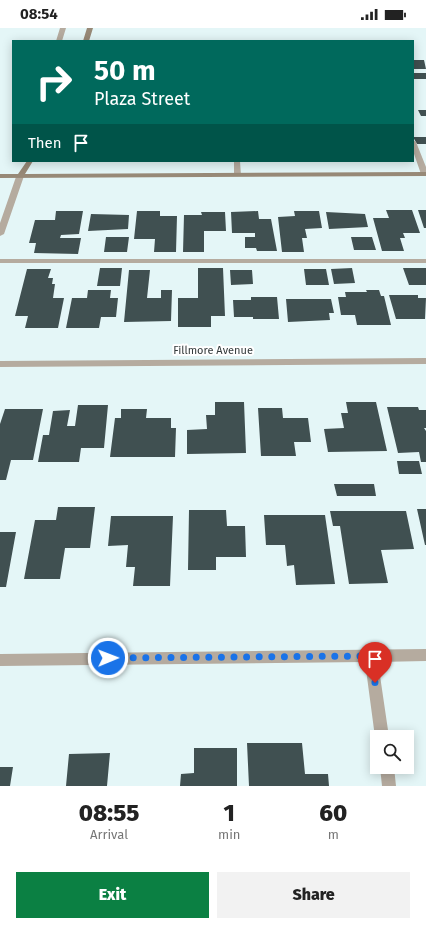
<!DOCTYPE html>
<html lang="en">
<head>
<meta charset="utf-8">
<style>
	body { margin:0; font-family:"Fira Sans",sans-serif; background:#f2f2f2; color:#222; height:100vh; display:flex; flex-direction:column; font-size:15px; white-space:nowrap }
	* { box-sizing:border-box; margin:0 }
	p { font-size:13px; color:#767676 }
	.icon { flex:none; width:22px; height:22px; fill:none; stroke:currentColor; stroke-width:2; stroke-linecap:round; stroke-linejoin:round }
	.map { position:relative; height:758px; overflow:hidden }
	.sheet { display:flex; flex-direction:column; background:#fff; flex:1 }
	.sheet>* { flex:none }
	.top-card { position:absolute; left:12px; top:12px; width:402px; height:122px; border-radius:0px; box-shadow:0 2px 10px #0003; background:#00695c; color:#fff; overflow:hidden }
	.fabs { position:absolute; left:370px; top:702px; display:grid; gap:8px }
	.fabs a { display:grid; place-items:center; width:44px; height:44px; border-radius:0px; background:#fff; box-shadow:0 2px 10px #0003; font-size:20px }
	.pin { position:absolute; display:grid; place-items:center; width:34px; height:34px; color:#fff; margin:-41px -17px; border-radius:50% 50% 50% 0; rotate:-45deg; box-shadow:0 0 4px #0007 }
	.pin .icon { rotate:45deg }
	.me { position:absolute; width:44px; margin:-22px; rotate:89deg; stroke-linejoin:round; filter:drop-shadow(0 0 3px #0008) }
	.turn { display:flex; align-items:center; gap:14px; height:84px; padding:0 16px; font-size:18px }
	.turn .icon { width:52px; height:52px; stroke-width:2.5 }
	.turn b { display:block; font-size:28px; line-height:34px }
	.then { display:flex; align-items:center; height:38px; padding:0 16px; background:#0003; gap:8px; font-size:15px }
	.eta { display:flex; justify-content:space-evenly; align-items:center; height:68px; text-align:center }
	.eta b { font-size:24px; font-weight:800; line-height:28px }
	.primary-button { display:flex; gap:8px; margin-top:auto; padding:8px 16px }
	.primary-button a { flex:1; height:46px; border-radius:0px; background:#0b8043; color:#fff; font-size:16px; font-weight:800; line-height:46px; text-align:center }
	.primary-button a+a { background:#f2f2f2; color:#222 }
	.status { display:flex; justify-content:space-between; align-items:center; height:28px; padding:0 20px; background:#fff; direction:ltr }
	.status svg { height:11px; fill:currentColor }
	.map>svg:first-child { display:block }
</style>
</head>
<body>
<div class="status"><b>08:54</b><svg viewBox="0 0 49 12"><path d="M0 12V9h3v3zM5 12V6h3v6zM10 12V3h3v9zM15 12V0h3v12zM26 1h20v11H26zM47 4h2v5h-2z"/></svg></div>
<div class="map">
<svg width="426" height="758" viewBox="0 0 426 758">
	<rect width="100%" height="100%" fill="#e4f6f7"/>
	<path fill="#405051" d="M413,32H424L426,41H413Z
		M413,45H426V51H413Z
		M418,82H426V88H421Z
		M413,109H426V116H417Z
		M386,182H412L420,205H403L405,210H400L404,223H382L373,190H389Z
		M418,182H426V200H424Z
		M56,183H83L79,206L61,207L60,210H81L78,226L34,225L36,215H29L35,192H55Z
		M137,183H160V188H177L176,224H154L155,211H134Z
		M258,183L259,191H271L277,223H257L256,220H245V209H255V205H232L231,184Z
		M294,183H319L322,200L305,201L307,210H302L304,224H282L278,189L295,188Z
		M201,184H225L226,203H204V224H183L184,187H202Z
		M326,184L365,186L368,199L329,201Z
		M91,186L129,187L128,201L88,203Z
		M106,209H129L127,224H104Z
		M351,209H372L376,222H354Z
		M100,240H122L120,258H97Z
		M198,240H223L225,288H211V299H178V270H198Z
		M352,240L355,255L334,256L331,241Z
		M403,240H426V257H409Z
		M27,241H51L48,250H53L52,256H55L53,270H64L58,300H25L28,288H15Z
		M304,241H326L329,257H306Z
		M129,242H150L147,270H161V262H172L171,293L124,294Z
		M230,242H252L253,256L231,257Z
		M88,262H111L110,270H118L116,289H101L99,300H66L72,270H87Z
		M366,262H379L381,268H384L391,297H357L355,287H341L338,269H346L345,264H367Z
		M389,267H418V270H426L425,291H396Z
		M251,269H277L279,291H253V289H234L233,272H251Z
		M286,271H331L334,285H329L330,292L288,294Z
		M215,374H244L246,425L187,426V402L207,401L206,387H215Z
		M346,374H376L387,423L328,424L324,401L344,400L341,385H348Z
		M78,377H108L104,420H81L79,434H38L43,407H49L53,383L70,382L67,398H75Z
		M387,379H418L419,382H426V400H424L426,403V434H421L419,424L398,425Z
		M258,380H282L283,390H308L311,414H294L296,428H261Z
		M5,381H43L33,432H11L6,452H0V396Z
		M121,381H147L146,390H171V400H176L175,429H110L115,390H121Z
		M397,433H419L422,446H399Z
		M334,456H374L376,468H337Z
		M58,479H95L90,520H65L60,551H24L35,492H56Z
		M417,481H426V517H425Z
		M189,482H226L227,498H245L246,529H216V542H188Z
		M330,483H406L414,521L381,522L388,555L349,556L340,498H333Z
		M264,487H325L335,556L296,557L294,537L287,538L285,517H266Z
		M111,488H173L170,558H133L135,539H126L128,517L108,518Z
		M0,504H16L6,559H0Z
		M247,715H302L305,746H328L329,758H249Z
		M194,720H237V758H180L181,746L194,745Z
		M110,725L107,758H66L69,726Z
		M0,739H13L10,758H0Z"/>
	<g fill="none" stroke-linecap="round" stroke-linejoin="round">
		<path fill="#b5ab9f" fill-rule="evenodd" d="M60,0H66L62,13H56Z
			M413,112L416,114L426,139V148L421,146L413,123Z
			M0,231H426V235H0Z"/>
		<path fill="#b5ab9f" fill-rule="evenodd" d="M234,133H240L241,148L234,146Z
			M17,146L24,148L4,206L0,208V195Z
			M426,330V336L0,339V333Z
			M426,621V633L378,634L389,709H377V714L375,709L365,634L0,638V626Z
			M380,739H394L396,758H382Z"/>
		<path fill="#978977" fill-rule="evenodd" d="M87,0H93L89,13H83Z
			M27,133H33L25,146L426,144V148L0,150V146H18Z"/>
	</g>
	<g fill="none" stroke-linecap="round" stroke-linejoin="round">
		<path stroke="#1a73e8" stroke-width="7" stroke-dasharray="0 12.6" d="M108,630L371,628L375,655"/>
	</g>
	<g text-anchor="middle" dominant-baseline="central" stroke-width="4" stroke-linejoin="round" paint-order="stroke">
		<g font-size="11" fill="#343b3c" stroke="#fff">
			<text x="213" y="322">Fillmore Avenue</text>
		</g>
	</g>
</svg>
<div class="fabs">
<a><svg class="icon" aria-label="search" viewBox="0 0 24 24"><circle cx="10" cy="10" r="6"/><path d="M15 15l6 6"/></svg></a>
</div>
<div class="pin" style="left:375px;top:655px;background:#d93025"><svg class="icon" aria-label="arrive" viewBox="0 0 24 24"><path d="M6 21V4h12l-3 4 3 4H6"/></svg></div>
<svg class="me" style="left:108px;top:630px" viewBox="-20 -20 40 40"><circle r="17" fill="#1a73e8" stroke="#fff" stroke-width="3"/><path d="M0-11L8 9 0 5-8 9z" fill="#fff"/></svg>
<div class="top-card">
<div class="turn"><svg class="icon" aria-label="right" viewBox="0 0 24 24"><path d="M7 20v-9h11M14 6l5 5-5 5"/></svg><div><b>50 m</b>Plaza Street</div></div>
<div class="then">Then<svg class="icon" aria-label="arrive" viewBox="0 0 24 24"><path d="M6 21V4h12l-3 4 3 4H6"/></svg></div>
</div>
</div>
<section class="sheet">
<div class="eta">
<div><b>08:55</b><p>Arrival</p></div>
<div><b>1</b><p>min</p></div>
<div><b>60</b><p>m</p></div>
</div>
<div class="primary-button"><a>Exit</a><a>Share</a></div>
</section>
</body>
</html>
